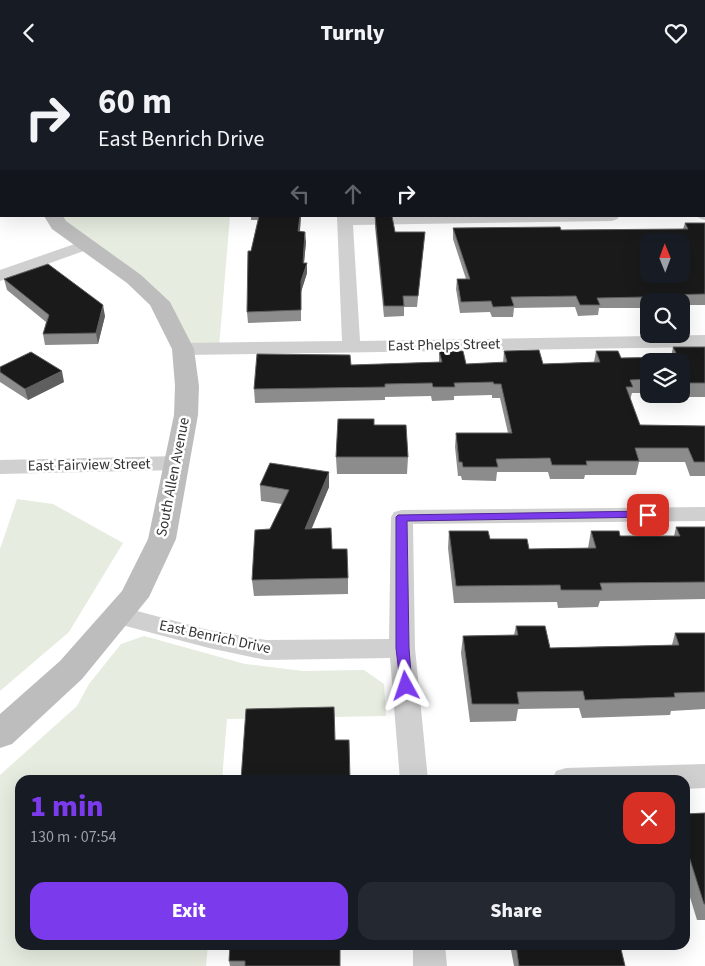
<!DOCTYPE html>
<html lang="en">
<head>
<meta charset="utf-8">
<style>
	body { margin:0; font-family:"Source Sans 3",sans-serif; background:#242831; color:#f1f3f6; height:100vh; display:flex; flex-direction:column; font-size:19px; white-space:nowrap }
	* { box-sizing:border-box; margin:0 }
	p { font-size:16px; color:#9ea1a6 }
	.icon { flex:none; width:28px; height:28px; fill:none; stroke:currentColor; stroke-width:2; stroke-linecap:round; stroke-linejoin:round }
	.map { position:relative; flex:1; overflow:hidden }
	.panel { position:absolute; left:15px; top:710px; width:675px; height:175px; display:flex; flex-direction:column; background:#171b24; border-radius:15px; box-shadow:0 5px 20px #0002 }
	.panel>* { flex:none }
	.top-card { position:absolute; left:0px; top:0px; width:705px; height:152px; box-shadow:0 5px 20px #0002; background:#171b24; color:#f1f3f6; overflow:hidden }
	.needle { width:32px; rotate:359deg }
	.tools { position:absolute; left:640px; top:168px; display:grid; gap:10px }
	.tools a { display:grid; place-items:center; width:50px; height:50px; border-radius:10px; background:#171b24; box-shadow:0 5px 20px #0002; font-size:25px }
	.pin { position:absolute; display:grid; place-items:center; width:42px; height:42px; color:#fff; margin:-21px; border-radius:10px; box-shadow:0 2px 8px #0006 }
	.me { position:absolute; width:55px; margin:-28px; rotate:355deg; stroke-linejoin:round; filter:drop-shadow(0 0 4px #0008) }
	.turn { display:flex; align-items:center; gap:18px; height:105px; padding:0 15px; font-size:22px }
	.turn .icon { width:65px; height:65px; stroke-width:2.5 }
	.turn b { display:block; font-size:35px; line-height:42px }
	.lanes { display:flex; align-items:center; height:48px; padding:0 15px; background:#0003; justify-content:center; gap:25px; direction:ltr }
	.lanes .off { opacity:.35 }
	.round { display:grid; place-items:center; flex:none; width:52px; height:52px; border-radius:15px; background:#242831 }
	.headline { display:flex; align-items:center; justify-content:space-between; height:85px; padding:0 15px }
	h1 { font-size:30px; font-weight:800; line-height:38px; color:#7c3aed }
	.cta { display:flex; gap:10px; margin-top:auto; padding:10px 15px }
	.cta a { flex:1; height:58px; border-radius:15px; background:#7c3aed; color:#fff; font-size:20px; font-weight:800; line-height:58px; text-align:center }
	.cta a+a { background:#242831; color:#f1f3f6 }
	header { display:flex; justify-content:space-between; align-items:center; height:65px; padding:0 15px; background:#171b24; font-size:22px; font-weight:800 }
	.map>svg:first-child { display:block }
</style>
</head>
<body>
<header><svg class="icon" aria-label="back" viewBox="0 0 24 24"><path d="M15 5l-7 7 7 7"/></svg>Turnly<svg class="icon" aria-label="heart" viewBox="0 0 24 24"><path d="M12 20l-8-8c-3-5 5-10 8-4 3-6 11-1 8 4z"/></svg></header>
<div class="map">
<svg width="705" height="901" viewBox="0 0 705 901">
	<rect width="100%" height="100%" fill="#fff"/>
	<path fill="#e6ecdf" d="M53,151H230L219,283L183,284L159,237Z
		M17,434L53,439L123,478L69,567L0,626V484Z
		M144,571L245,599L303,606L364,605L384,619L386,651L227,654L222,715H20V880H208L206,901H0V710L77,641L89,619L121,579Z"/>
	<g fill="none" stroke-linecap="round" stroke-linejoin="round">
		<path fill="#d0d0d0" fill-rule="evenodd" d="M214,0H253L213,1Z
			M676,0H688L689,1H677Z
			M704,26L705,27V35L704,34Z
			M704,57H705V65H704Z
			M704,145L705,155L699,153L697,151H704Z
			M337,151H620L617,154L612,156L353,160L360,276L705,270V282L183,290L176,288L174,284L176,280L183,278L342,276Z
			M86,175L92,177L94,180L92,183L0,216V205Z
			M178,391L186,393L189,398L186,403L178,405L0,409V395Z
			M705,442V456L413,459L415,583L428,715H400L390,593L266,595L209,583L118,559L109,556L106,550L109,544L118,541L209,565L266,575L389,574L391,452L394,447L402,445Z
			M705,699V723L685,724V715H552L556,706L566,703Z
			M413,880H445L447,901H413Z"/>
		<path fill="#bdbdbd" fill-rule="evenodd" d="M63,0H77V1H63Z
			M44,151H63L66,156L141,210L170,237L194,284L199,321L198,350L176,474L149,532L82,614L12,679L0,683V649L60,596L122,526L148,474L174,350L175,321L172,284L150,240L127,218L52,164Z"/>
	</g>
	<path fill="#8c8c8c" d="M704,63L705,65V127H704Z
		M251,151H301L300,166L306,177L304,198L307,208L301,227V256L248,258L247,247L251,186L258,155H251Z
		M375,151L395,167L424,177L417,242H404V251L384,252L375,162Z
		M685,158H705V240H681V236H649V247L644,248L642,243H599L598,250L578,251L575,242L514,243L513,252H492L490,247L460,248L456,224L457,214H466L453,174V163L561,165L683,164Z
		M4,214L105,251L98,279L45,280L43,269L46,257L7,225Z
		M673,282H705V332H672L671,329H681V296H649V328H632L630,335L640,360L705,361V411H690L685,397H639L636,410H585L584,414H550L548,407H497L496,416L462,415L461,411H458L455,382L456,368H508L500,333H492V330L454,331V335L432,336L431,331L385,332V335L255,338L254,324L351,300L439,297V286L466,299L503,298L504,286L543,299L594,297L596,286L621,293L671,292Z
		M0,302L64,317L28,335L0,317Z
		M374,360L408,392L407,409H337L336,392Z
		M329,407V422L312,463L332,484L348,513V529L254,531L252,515L270,464L282,439L261,436L260,420Z
		M676,462H705V534L600,536L598,542L558,543L557,537L454,538L448,483L449,466L490,474L529,484L588,483L591,466L620,471H674Z
		M516,561L550,583L672,580L675,568H705V644L671,646L670,650L582,653L579,643L518,644L516,656L470,657L461,588L463,571L514,570Z
		M705,748V855H697L685,816V749Z
		M230,880L340,901H230L229,896Z
		M510,880H620L625,901H514Z"/>
	<path fill="#5f5f5f" d="M12,0H19L18,1H11Z
		M1,18V31L0,33V20Z
		M300,151H301L299,176L298,166Z
		M305,167L306,177L303,208V198Z
		M307,198V208L301,227V256V216Z
		M103,240L105,251L98,279L96,268Z
		M62,306L64,317L28,335L25,324Z
		M329,407V422L305,479V464Z"/>
	<path fill="#1a1a1a" stroke="#5f5f5f" fill-rule="evenodd" d="M0,0H12L11,1H1V18L0,20Z
		M146,0H183L182,1H145Z
		M243,0H516L517,1H243Z
		M578,0H665L666,1H579Z
		M704,63L705,65V117H704Z
		M259,151H300L298,166L305,167L303,198H307L301,216V245L247,247L248,186H251Z
		M375,151H392L395,167H425L418,231H403L404,241H384Z
		M685,158H705V229L663,230L666,236L646,237L644,232L597,233L600,240H580L576,231L511,232L514,241L493,242L491,236L461,237L457,214H470L453,163L560,162L561,165L688,164ZM649,176H681V209H649Z
		M48,199L103,240L96,268L43,269L49,250L4,214Z
		M673,282H705V318H681V296H649V314L630,315L633,322H626L640,360L705,361V397H694L688,383H635L639,396H586L587,400H552L550,393L496,394L498,402H463L462,397H459L456,368H512L501,319H494L493,317L454,318L455,322H433L432,318L385,319V322L254,324L257,289L350,290L351,300L442,297L439,286H463L466,299L507,297L504,286L539,285L543,299L600,297L596,286H618L621,293L678,292Z
		M31,287L62,306L25,324L0,307V302Z
		M338,354H374V360H406L408,392H336Z
		M270,398L329,407L305,464L331,463L332,484H347L348,513L252,515L255,465L270,464L289,425L260,420Z
		M676,462H705V517L600,518L602,525H561L560,520L456,521L449,466H488L490,474H527L529,484L596,483L591,466H619L620,471H680Z
		M516,561H545L550,583L679,580L675,568H705V627L674,628L675,632L585,635L583,626L517,627L519,639H472L463,571L518,570Z
		M334,642L335,675H349L350,715H241L246,644Z
		M705,748V839H704L686,782H685V749Z
		M230,880H340V901H245V896H229Z
		M516,880H620L625,901H519Z"/>
	<path fill="#7c3aed" stroke="#51269a" d="M648,446L654,450L652,452L407,456L409,583L412,621L410,625L406,626L401,625L396,583V452L398,450Z"/>
	<g text-anchor="middle" dominant-baseline="central" stroke-width="5" stroke-linejoin="round" paint-order="stroke">
		<g font-size="15" fill="#333" stroke="#fff">
			<text transform="translate(444 280) rotate(-1)">East Phelps Street</text>
			<text transform="translate(89 400) rotate(-1)">East Fairview Street</text>
			<text transform="translate(173 412) rotate(-79)">South Allen Avenue</text>
			<text transform="translate(215 572) rotate(12)">East Benrich Drive</text>
		</g>
	</g>
</svg>
<div class="tools">
<a><svg class="needle" viewBox="-14 -14 28 28"><path d="M0-13l5 13h-10z" fill="#e53935"/><path d="M0 13l5-13h-10z" fill="#9ea1a6"/></svg></a>
<a><svg class="icon" aria-label="search" viewBox="0 0 24 24"><circle cx="10" cy="10" r="6"/><path d="M15 15l6 6"/></svg></a>
<a><svg class="icon" aria-label="layers" viewBox="0 0 24 24"><path d="M12 4l9 5-9 5-9-5zM3 14l9 5 9-5"/></svg></a>
</div>
<div class="pin" style="left:648px;top:450px;background:#d93025"><svg class="icon" aria-label="arrive" viewBox="0 0 24 24"><path d="M6 21V4h12l-3 4 3 4H6"/></svg></div>
<svg class="me" style="left:406px;top:621px" viewBox="-20 -20 40 40"><path d="M0-17L14 15 0 8-14 15z" fill="#7c3aed" stroke="#fff" stroke-width="4"/></svg>
<div class="top-card">
<div class="turn"><svg class="icon" aria-label="right" viewBox="0 0 24 24"><path d="M7 20v-9h11M14 6l5 5-5 5"/></svg><div><b>60 m</b>East Benrich Drive</div></div>
<div class="lanes"><svg class="icon off" aria-label="left" viewBox="0 0 24 24"><path d="M17 20v-9H6M10 6l-5 5 5 5"/></svg><svg class="icon off" aria-label="ahead" viewBox="0 0 24 24"><path d="M12 20V5M6 11l6-6 6 6"/></svg><svg class="icon" aria-label="right" viewBox="0 0 24 24"><path d="M7 20v-9h11M14 6l5 5-5 5"/></svg></div>
</div>
<section class="panel">
<div class="headline"><div><h1>1 min</h1><p>130 m · 07:54</p></div><a class="round" style="background:#d93025;color:#fff"><svg class="icon" aria-label="close" viewBox="0 0 24 24"><path d="M6 6l12 12M18 6L6 18"/></svg></a></div>
<div class="cta"><a>Exit</a><a>Share</a></div>
</section>
</div>
</body>
</html>
